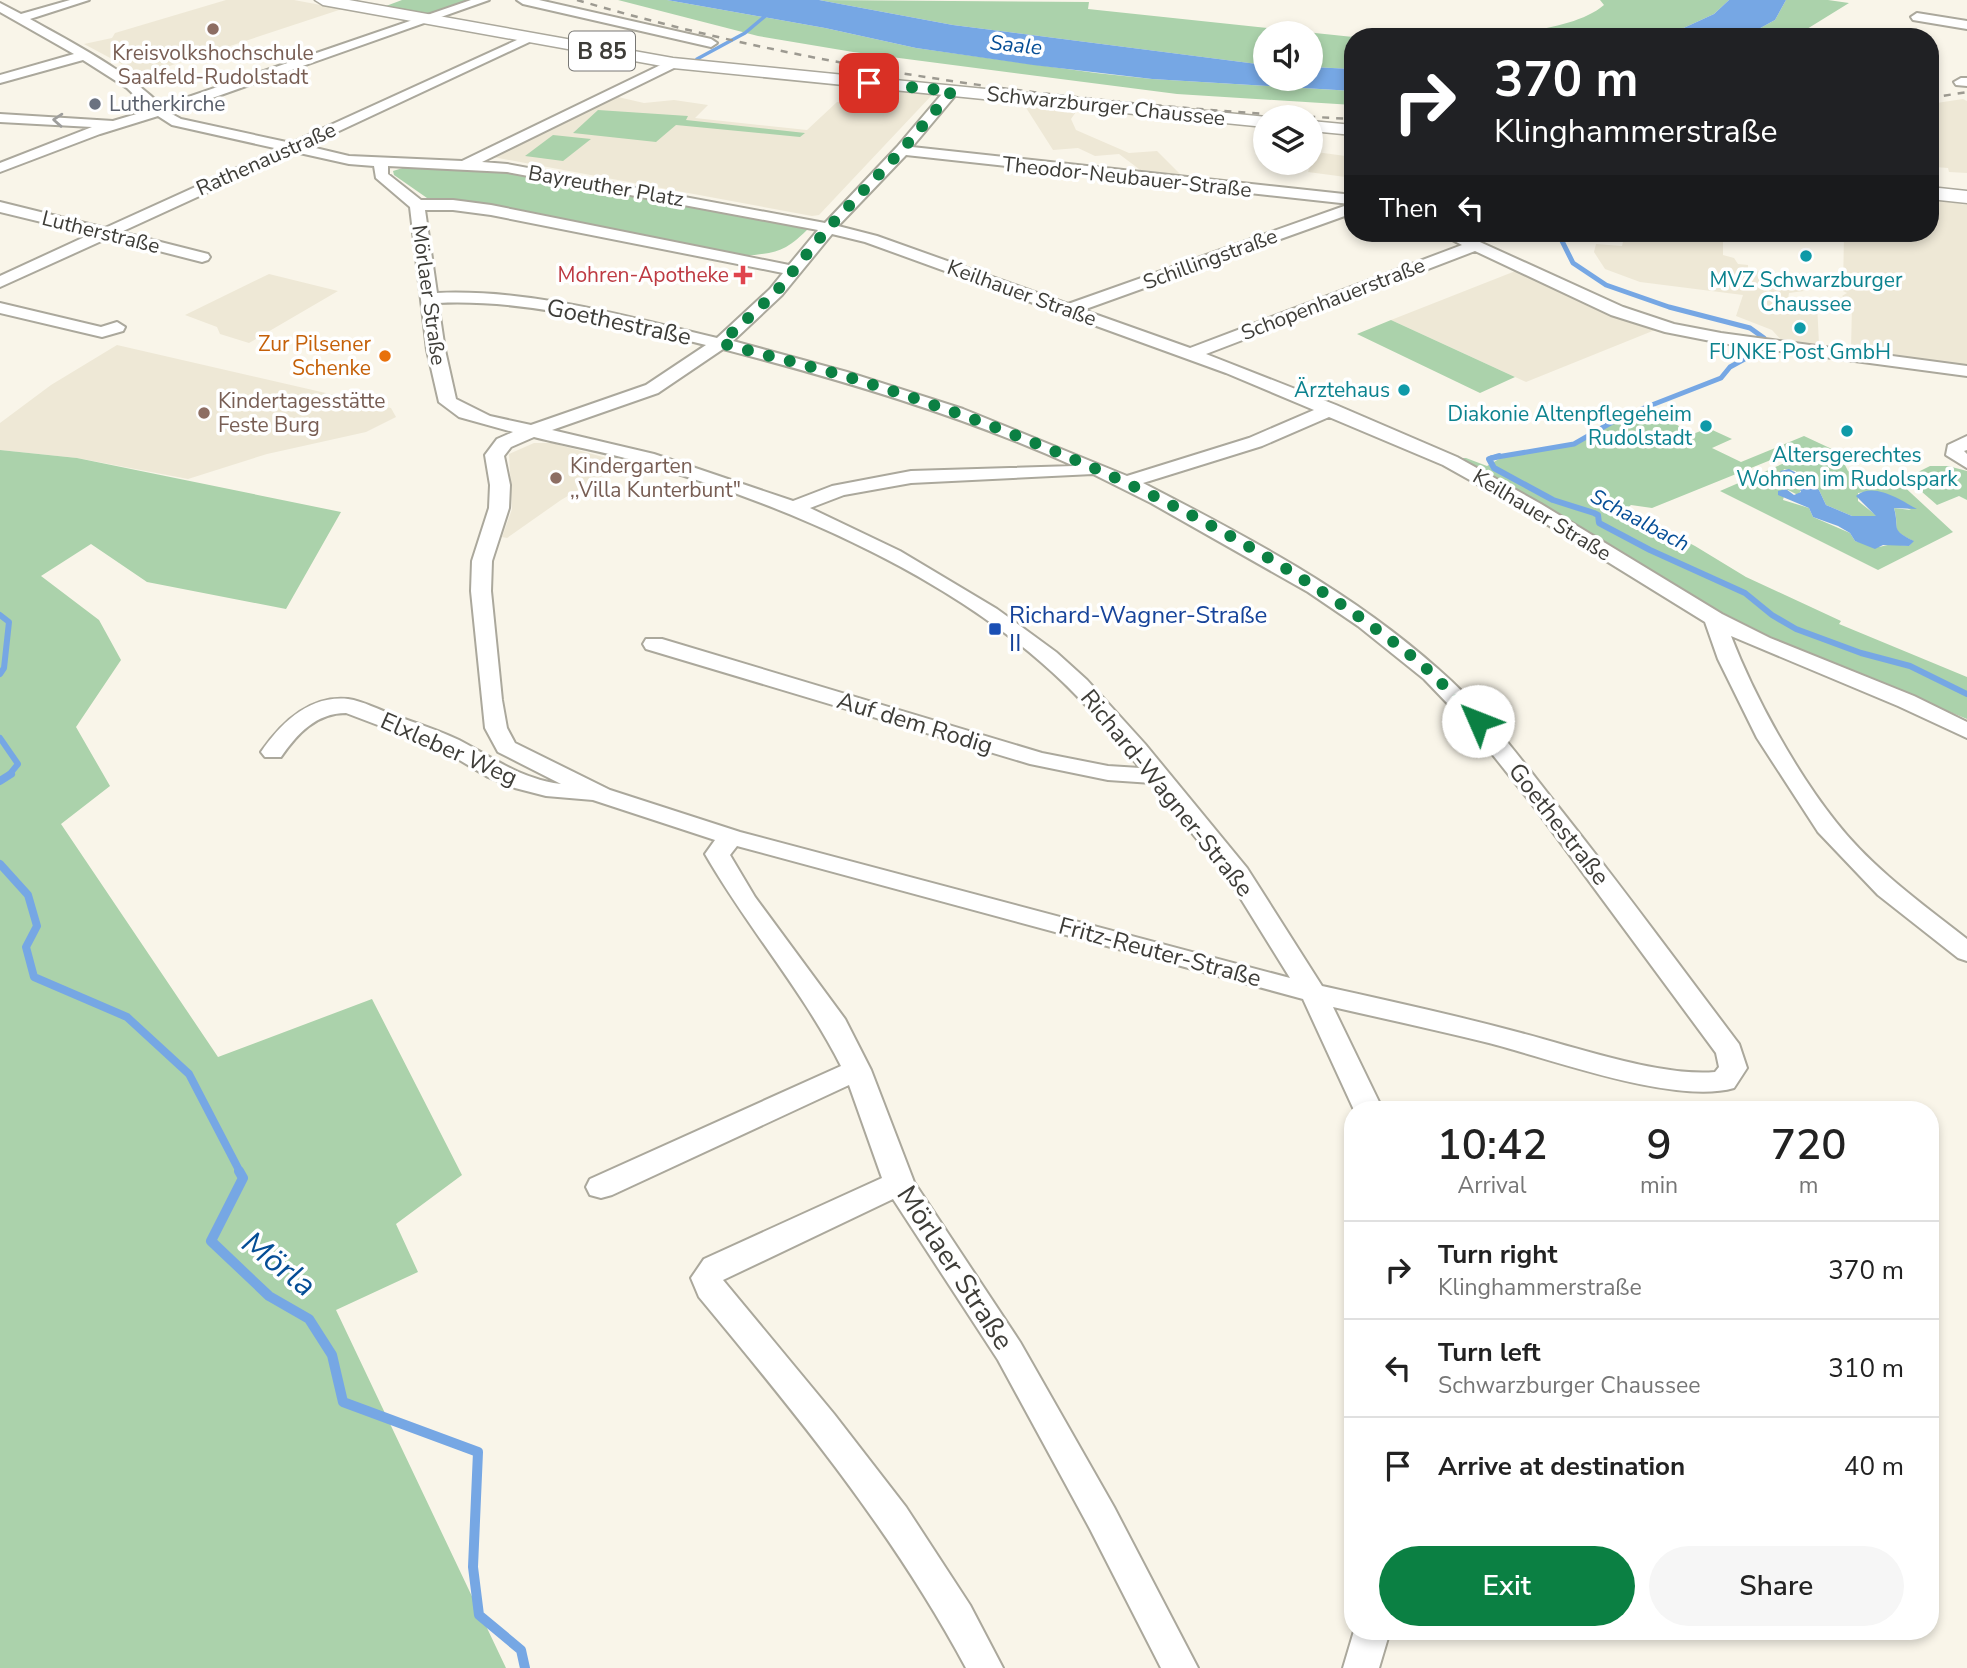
<!DOCTYPE html>
<html lang="en">
<head>
<meta charset="utf-8">
<style>
	body { margin:0; font-family:"Nunito Sans",sans-serif; background:#f6f6f6; color:#222; height:100vh; display:flex; flex-direction:column; font-size:26px; white-space:nowrap }
	* { box-sizing:border-box; margin:0 }
	p { font-size:23px; color:#767676 }
	.icon { flex:none; width:38px; height:38px; fill:none; stroke:currentColor; stroke-width:2; stroke-linecap:round; stroke-linejoin:round }
	.map { position:relative; flex:1; overflow:hidden }
	.sheet { position:absolute; left:1344px; top:1101px; width:595px; height:539px; display:flex; flex-direction:column; background:#fff; border-radius:28px; box-shadow:0 4px 10px #0003 }
	.sheet>* { flex:none }
	.guide { position:absolute; left:1344px; top:28px; width:595px; height:214px; border-radius:28px; box-shadow:0 4px 10px #0003; background:#202124; color:#fff; overflow:hidden }
	.fabs { position:absolute; left:1253px; top:21px; display:grid; gap:14px }
	.fabs a { display:grid; place-items:center; width:70px; height:70px; border-radius:50%; background:#fff; box-shadow:0 4px 10px #0003; font-size:35px }
	.pin { position:absolute; display:grid; place-items:center; width:60px; height:60px; color:#fff; margin:-30px; border-radius:14px; box-shadow:0 4px 10px #0006 }
	.me { position:absolute; width:77px; margin:-38px; rotate:314deg; stroke-linejoin:round; filter:drop-shadow(0 0 5px #0008) }
	.turn { display:flex; align-items:center; gap:24px; height:147px; padding:0 35px; font-size:32px }
	.turn .icon { width:91px; height:91px; stroke-width:2.5 }
	.turn b { display:block; font-size:49px; line-height:60px }
	.then { display:flex; align-items:center; height:66px; padding:0 35px; background:#0003; gap:14px; font-size:26px }
	.eta { display:flex; justify-content:space-evenly; align-items:center; height:119px; text-align:center }
	.eta b { font-size:42px; font-weight:600; line-height:49px }
	.primary-button { display:flex; gap:14px; margin-top:auto; padding:14px 35px }
	.primary-button a { flex:1; height:80px; border-radius:42px; background:#0b8043; color:#fff; font-size:28px; font-weight:600; line-height:80px; text-align:center }
	.primary-button a+a { background:#f6f6f6; color:#222 }
	ul { padding:0; list-style:none }
	li { display:flex; align-items:center; gap:21px; height:98px; padding:0 35px; border-top:2px solid #e0e0e0 }
	li div { flex:1 }
	li b { display:block; font-size:26px }
	li em { font-style:normal }
	.map>svg:first-child { display:block }
</style>
</head>
<body>
<div class="map">
<svg width="1967" height="1668" viewBox="0 0 1967 1668">
	<rect width="100%" height="100%" fill="#f9f5e9"/>
	<path fill="#eee8d6" d="M226,0H294L342,9L142,75L84,44L112,38L115,33Z
		M888,91L932,95L819,215L812,216L493,157L618,97L644,103L674,100L708,105L695,118L807,130L837,102L873,106Z
		M1963,99L1967,101V173L1949,172L1948,168L1935,167V171L1930,170V104Z
		M1023,103L1078,109L1071,119L1076,130L1129,153L1157,151L1183,177L1143,172L1119,154L1095,156L1078,148L1053,150Z
		M1316,152L1353,157V178L1308,172Z
		M1930,199L1967,205V365L1851,350L1852,305L1842,296L1847,293L1843,291L1844,233H1930Z
		M1625,233L1723,241V255L1734,258L1738,264L1748,265V270L1776,274L1804,291L1789,293L1788,299L1817,303L1819,344L1815,346L1782,341L1772,330L1736,316L1743,295L1640,282L1605,269L1594,252L1596,244L1622,246Z
		M1518,270L1614,317L1655,330L1526,382L1391,320Z
		M269,274L338,291L249,343L220,334L217,327L185,315Z
		M117,345L391,408L396,417L366,432L267,454L188,479L77,458L0,450V423L51,385Z
		M534,443H552L625,463L561,500L507,538L502,537L512,509L509,454Z"/>
	<path fill="#abd2ab" fill-rule="evenodd" d="M402,0H472L429,14L386,6Z
		M618,0H667L825,28L916,48L1096,73L1152,79L1353,91V105L1177,94L853,52L758,36Z
		M819,0L1089,2L1088,9L1353,37V69L1311,67V33H1265V65L1257,64L953,25Z
		M1600,0H1729L1714,14L1664,37H1478C1514,33 1576,29 1604,5Z
		M1786,0H1828L1849,3L1794,37H1744L1775,20Z
		M598,110L688,116L686,120L805,133L800,137L676,125L656,142L573,133Z
		M553,135L591,139L563,161L525,156Z
		M409,166H472L810,227C785,252 778,253 743,256L427,198L394,175L393,171Z
		M1391,320L1515,377L1480,393L1357,334Z
		M1649,409L1693,434L1708,428L1732,439L1712,448L1741,462L1804,436L1834,450L1820,453H1788L1652,508L1631,505L1625,510L1695,546L1746,577L1841,621L1839,624L1967,677V719L1771,639L1724,616L1453,458H1466L1487,466L1504,456L1573,445L1617,421Z
		M0,450L77,458L341,512L286,609L147,582L91,544L41,576L99,620L121,660L76,727L110,786L61,824L218,1057L372,999L462,1175L396,1224L418,1272L336,1310L506,1668H0Z
		M1814,457L1844,463L1848,471L1867,481H1898L1953,532L1878,570L1720,491L1789,461ZM1784,469L1796,471L1801,483L1819,490L1826,505L1852,516H1877L1858,501V493C1880,489 1892,500 1911,510L1894,508C1901,531 1887,527 1913,541L1909,546L1892,544L1879,547L1855,541L1850,533L1813,517L1809,508L1783,500L1786,489L1798,495L1802,489L1782,474Z
		M1930,466H1948L1967,471V500L1959,496L1937,505L1906,478Z"/>
	<path fill="#76a7e4" d="M667,0H819L953,25L1265,65V79H1311V67L1353,69V91L1152,79L1033,65L916,48L825,28Z
		M1729,0H1786L1775,20L1744,37H1664L1714,14Z
		M1789,469L1804,477L1799,480L1819,490L1826,505L1852,516H1876L1856,496C1873,481 1901,500 1917,509L1894,508C1900,529 1889,529 1914,541L1909,546L1883,545L1875,549L1855,541L1850,533L1838,526L1813,517L1809,508L1778,495V491L1786,489L1794,495L1801,492L1799,486L1780,471Z"/>
	<g fill="none" stroke-linecap="round" stroke-linejoin="round">
		<path stroke="#76a7e4" stroke-width="3.5" d="M697,59L745,33L770,12"/>
		<path stroke="#76a7e4" stroke-width="5" d="M1491,458L1574,444L1621,417L1721,378L1730,367L1750,356L1764,338L1750,328L1669,307L1606,285L1573,263L1558,233"/>
		<path stroke="#76a7e4" stroke-width="6" d="M1499,456L1489,459L1494,468L1553,500L1594,513L1598,515L1599,523L1650,550L1745,593L1772,615L1796,629L1861,653L1910,666L1967,694
			M0,615L9,622L4,668L0,674
			M0,738L18,764L9,775"/>
		<path stroke="#76a7e4" stroke-width="8" d="M0,781L11,774
			M0,864L28,895L37,926L26,947L34,977L127,1017L189,1074L240,1172"/>
		<path stroke="#76a7e4" stroke-width="10" d="M239,1171L243,1178L211,1241L269,1296L309,1319L332,1355L343,1402L478,1452L473,1567L479,1615L521,1650L525,1668"/>
		<defs>
			<path id="minor" d="M70,0H89L30,19C76,45 124,69 162,106L471,0H489L170,113L181,119L291,143L528,35H536L538,38L307,146L349,156L462,161L673,59L680,63L678,66L482,162L507,164L825,223L897,147L947,88L952,87L959,91L912,147L1353,195V213L1083,310L1190,348L1462,245L1439,233H1460L1623,307L1674,324L1721,333L1967,366V376L1721,343L1665,332L1611,315L1475,251L1206,354L1336,405L1457,457L1541,504L1722,614L1770,638L1914,696L1967,722V738L1898,706L1731,636C1754,696 1796,772 1836,822C1872,868 1921,903 1967,939V961L1958,958L1878,895L1818,832L1757,738L1718,659L1705,622L1527,512L1443,465L1329,417L1262,446L1143,483C1246,536 1352,592 1438,669C1482,707 1517,754 1553,800C1617,880 1677,962 1739,1044L1747,1068L1734,1088C1675,1105 1551,1059 1489,1043C1437,1030 1385,1019 1333,1007L1383,1110H1354L1303,999L737,846L730,855L755,897L845,1019L871,1070L914,1182L1020,1342L1114,1507L1198,1668H1161L1090,1529L998,1360L893,1199L723,1280L834,1414L906,1507L970,1605L1003,1668H966C893,1532 797,1415 699,1297L691,1278L704,1259L882,1178L849,1085L612,1195L601,1198L590,1195L586,1187L590,1179L841,1066C803,991 747,927 705,854L715,840L593,800L546,796L515,788L488,777L441,749L346,713C316,713 297,734 281,757H265L261,752C281,723 309,695 348,699C363,701 379,710 394,715C415,723 438,730 459,740C493,758 521,779 561,784L498,752L485,728L471,591L472,561L489,508L490,485L485,455L497,439L513,432L459,417L439,402L427,350L410,207L376,178L374,166L349,164L295,152L121,232L208,254L210,257L208,260L202,262L108,238L0,287V276L91,234L0,212V202L105,228L279,149L172,125L158,116L100,134L0,172V163L92,127L0,122V114L113,121L150,110L127,88L83,60L0,83V75L74,54L0,12V3L21,14ZM906,155L1350,204L1068,304L877,236L838,226ZM388,166L507,172L818,230L789,265L491,205L453,200H421L388,174ZM425,210H453L491,215L783,273L770,289L717,338C625,316 532,289 437,293ZM832,234L865,242L1226,373L1314,410L1249,438L1127,476L963,409L847,372L733,341L782,295ZM438,303C529,299 618,324 706,345L646,385L531,425L490,416L456,399L445,350ZM723,349C842,380 961,415 1074,466L911,471L832,486L793,501L654,454L552,430L658,393ZM534,437C569,446 607,452 642,463C780,503 933,568 1042,663C1078,694 1110,731 1140,768L1108,766L1042,753L662,639H646L643,644L646,649L1030,764L1108,780L1152,783L1228,878L1290,978L740,832L610,790L515,743L507,728L502,700L491,591L492,561L509,508L510,485L504,456L511,447ZM1093,474L1151,503L1308,592L1358,626L1424,679L1473,730L1532,804L1716,1053L1719,1067L1715,1072C1661,1077 1575,1047 1521,1033C1455,1015 1389,1001 1322,986L1247,868L1145,744L1087,680L1056,652L997,609L900,551L810,508L844,495L911,483Z
				M517,0H539L711,39L717,43L711,47L523,4Z
				M1917,13L1967,21V29L1913,20L1911,17Z
				M1961,78H1967V86L1956,85L1954,82Z
				M0,303L101,327L117,322L125,327L123,331L102,337L0,313Z
				M1967,436V450L1964,451L1967,454V468L1946,455L1948,445Z
				M1354,1631H1390L1379,1668H1343Z"/>
			<path id="major" d="M315,0H349L673,58L1267,117H1265V127L673,68L323,5Z
				M1311,121L1353,125V135L1311,131Z
				M1930,187L1967,191V203L1930,199Z"/>
		</defs>
		<use href="#minor" stroke="#aba89c" stroke-width="4"/>
		<use href="#major" stroke="#aba89c" stroke-width="3"/>
		<use href="#minor" fill="#fff" fill-rule="evenodd"/>
		<use href="#major" fill="#fff" fill-rule="evenodd"/>
		<path stroke="#9d9a91" stroke-width="2.5" stroke-dasharray="7 7" stroke-linecap="butt" d="M577,0C828,74 1092,106 1353,119
			M1930,98L1967,92"/>
	</g>
	<defs><path id="oneway-chevron" d="M-2-3.5L2.5 0L-2 3.5" fill="none" stroke-width="1.6" stroke-linecap="round" stroke-linejoin="round" transform="scale(1.75)"/></defs>
	<use stroke="#9e9e9c" href="#oneway-chevron" transform="translate(58 120) rotate(-176)"/>
	<g fill="none" stroke-linecap="round" stroke-linejoin="round">
		<path stroke="#0b8043" stroke-width="12" stroke-dasharray="0 21.6" d="M869,83L952,91L902,150L828,228L776,292L721,343C772,357 824,369 874,385C1065,446 1255,532 1414,658C1437,676 1457,700 1478,721"/>
	</g>
	<g fill="#8d6e63" stroke="#fff" stroke-width="2.5">
		<circle cx="213" cy="29" r="7"/>
		<circle cx="204" cy="413" r="7"/>
		<circle cx="556" cy="478" r="7"/>
	</g>
	<circle fill="#6b7280" stroke="#fff" stroke-width="2.5" cx="95" cy="104" r="7"/>
	<g fill="#0f9aa8" stroke="#fff" stroke-width="2.5">
		<circle cx="1806" cy="256" r="7"/>
		<circle cx="1800" cy="328" r="7"/>
		<circle cx="1404" cy="390" r="7"/>
		<circle cx="1706" cy="426" r="7"/>
		<circle cx="1847" cy="431" r="7"/>
	</g>
	<path fill="#e0444e" stroke="#fff" stroke-width="2.5" d="M739.5 264.5h7v7h7v7h-7v7h-7v-7h-7v-7h7z"/>
	<circle fill="#e8710a" stroke="#fff" stroke-width="2.5" cx="385" cy="356" r="7"/>
	<rect fill="#1a4fb4" stroke="#fff" stroke-width="2.5" x="988" y="622" width="14" height="14" rx="3.5"/>
	<g text-anchor="middle" dominant-baseline="central" stroke-width="7" stroke-linejoin="round" paint-order="stroke">
		<g font-size="21" font-style="italic" fill="#054e96" stroke="#fff">
			<text transform="translate(1016 45) rotate(6)">Saale</text>
			<text transform="translate(1640 520) rotate(28)">Schaalbach</text>
		</g>
		<g font-size="21" fill="#785e54" stroke="#fff" text-anchor="start">
			<text x="213" y="53" text-anchor="middle">Kreisvolkshochschule<tspan x="213" dy="24">Saalfeld-Rudolstadt</tspan></text>
			<text x="218" y="401">Kindertagesstätte<tspan x="218" dy="24">Feste Burg</tspan></text>
			<text x="570" y="466">Kindergarten<tspan x="570" dy="24">,,Villa Kunterbunt"</tspan></text>
		</g>
		<g font-size="21" fill="#5b616d" stroke="#fff" text-anchor="start">
			<text x="109" y="104">Lutherkirche</text>
		</g>
		<g font-size="21" fill="#3e3d38" stroke="#fff">
			<text transform="translate(1106 106) rotate(6)">Schwarzburger Chaussee</text>
			<text transform="translate(266 159) rotate(-24)">Rathenaustraße</text>
			<text transform="translate(1127 177) rotate(6)">Theodor-Neubauer-Straße</text>
			<text transform="translate(606 186) rotate(10)">Bayreuther Platz</text>
			<text transform="translate(101 232) rotate(14)">Lutherstraße</text>
			<text transform="translate(1210 259) rotate(-20)">Schillingstraße</text>
			<text transform="translate(1022 293) rotate(20)">Keilhauer Straße</text>
			<text transform="translate(429 295) rotate(82)">Mörlaer Straße</text>
			<text transform="translate(1333 299) rotate(-21)">Schopenhauerstraße</text>
			<text transform="translate(1542 515) rotate(31)">Keilhauer Straße</text>
		</g>
		<g font-size="21" fill="#be3a42" stroke="#fff" text-anchor="end">
			<text x="729" y="275">Mohren-Apotheke</text>
		</g>
		<g font-size="21" fill="#0d838f" stroke="#fff">
			<text x="1806" y="280">MVZ Schwarzburger<tspan x="1806" dy="24">Chaussee</tspan></text>
			<text x="1800" y="352">FUNKE Post GmbH</text>
			<text x="1390" y="390" text-anchor="end">Ärztehaus</text>
			<text x="1692" y="414" text-anchor="end">Diakonie Altenpflegeheim<tspan x="1692" dy="24">Rudolstadt</tspan></text>
			<text x="1847" y="455">Altersgerechtes<tspan x="1847" dy="24">Wohnen im Rudolspark</tspan></text>
		</g>
		<g font-size="21" fill="#c56008" stroke="#fff" text-anchor="end">
			<text x="371" y="344">Zur Pilsener<tspan x="371" dy="24">Schenke</tspan></text>
		</g>
		<rect fill="#fff" stroke="#787774" stroke-width="2" x="569" y="31.5" width="66" height="39" rx="5"/>
		<g font-size="23" font-weight="bold" fill="#3e3d38">
			<text x="602" y="51">B 85</text>
		</g>
		<g font-size="24" fill="#3e3d38" stroke="#fff">
			<text transform="translate(619 322) rotate(12)">Goethestraße</text>
			<text transform="translate(915 723) rotate(17)">Auf dem Rodig</text>
			<text transform="translate(449 749) rotate(24)">Elxleber Weg</text>
			<text transform="translate(1167 793) rotate(51)">Richard-Wagner-Straße</text>
			<text transform="translate(1559 824) rotate(52)">Goethestraße</text>
			<text transform="translate(1160 952) rotate(15)">Fritz-Reuter-Straße</text>
		</g>
		<g font-size="24" fill="#164399" stroke="#fff" text-anchor="start">
			<text x="1009" y="615">Richard-Wagner-Straße<tspan x="1009" dy="28">II</tspan></text>
		</g>
		<g font-size="28" fill="#3e3d38" stroke="#fff">
			<text transform="translate(955 1268) rotate(57)">Mörlaer Straße</text>
		</g>
		<g font-size="32" font-style="italic" fill="#054e96" stroke="#fff">
			<text transform="translate(279 1264) rotate(38)">Mörla</text>
		</g>
	</g>
</svg>
<div class="fabs">
<a><svg class="icon" aria-label="sound" viewBox="0 0 24 24"><path d="M4 9h4l5-4v14l-5-4H4zM17 9q2 3 0 6"/></svg></a>
<a><svg class="icon" aria-label="layers" viewBox="0 0 24 24"><path d="M12 4l9 5-9 5-9-5zM3 14l9 5 9-5"/></svg></a>
</div>
<div class="pin" style="left:869px;top:83px;background:#d93025"><svg class="icon" aria-label="arrive" viewBox="0 0 24 24"><path d="M6 21V4h12l-3 4 3 4H6"/></svg></div>
<svg class="me" style="left:1478px;top:721px" viewBox="-20 -20 40 40"><circle r="19" fill="#fff"/><path d="M0-13L10 11 0 6-10 11z" fill="#0b8043"/></svg>
<div class="guide">
<div class="turn"><svg class="icon" aria-label="right" viewBox="0 0 24 24"><path d="M7 20v-9h11M14 6l5 5-5 5"/></svg><div><b>370 m</b>Klinghammerstraße</div></div>
<div class="then">Then<svg class="icon" aria-label="left" viewBox="0 0 24 24"><path d="M17 20v-9H6M10 6l-5 5 5 5"/></svg></div>
</div>
<section class="sheet">
<div class="eta">
<div><b>10:42</b><p>Arrival</p></div>
<div><b>9</b><p>min</p></div>
<div><b>720</b><p>m</p></div>
</div>
<ul>
<li><svg class="icon" aria-label="right" viewBox="0 0 24 24"><path d="M7 20v-9h11M14 6l5 5-5 5"/></svg><div><b>Turn right</b><p>Klinghammerstraße</p></div><em>370 m</em></li>
<li><svg class="icon" aria-label="left" viewBox="0 0 24 24"><path d="M17 20v-9H6M10 6l-5 5 5 5"/></svg><div><b>Turn left</b><p>Schwarzburger Chaussee</p></div><em>310 m</em></li>
<li><svg class="icon" aria-label="arrive" viewBox="0 0 24 24"><path d="M6 21V4h12l-3 4 3 4H6"/></svg><div><b>Arrive at destination</b></div><em>40 m</em></li>
</ul>
<div class="primary-button"><a>Exit</a><a>Share</a></div>
</section>
</div>
</body>
</html>
